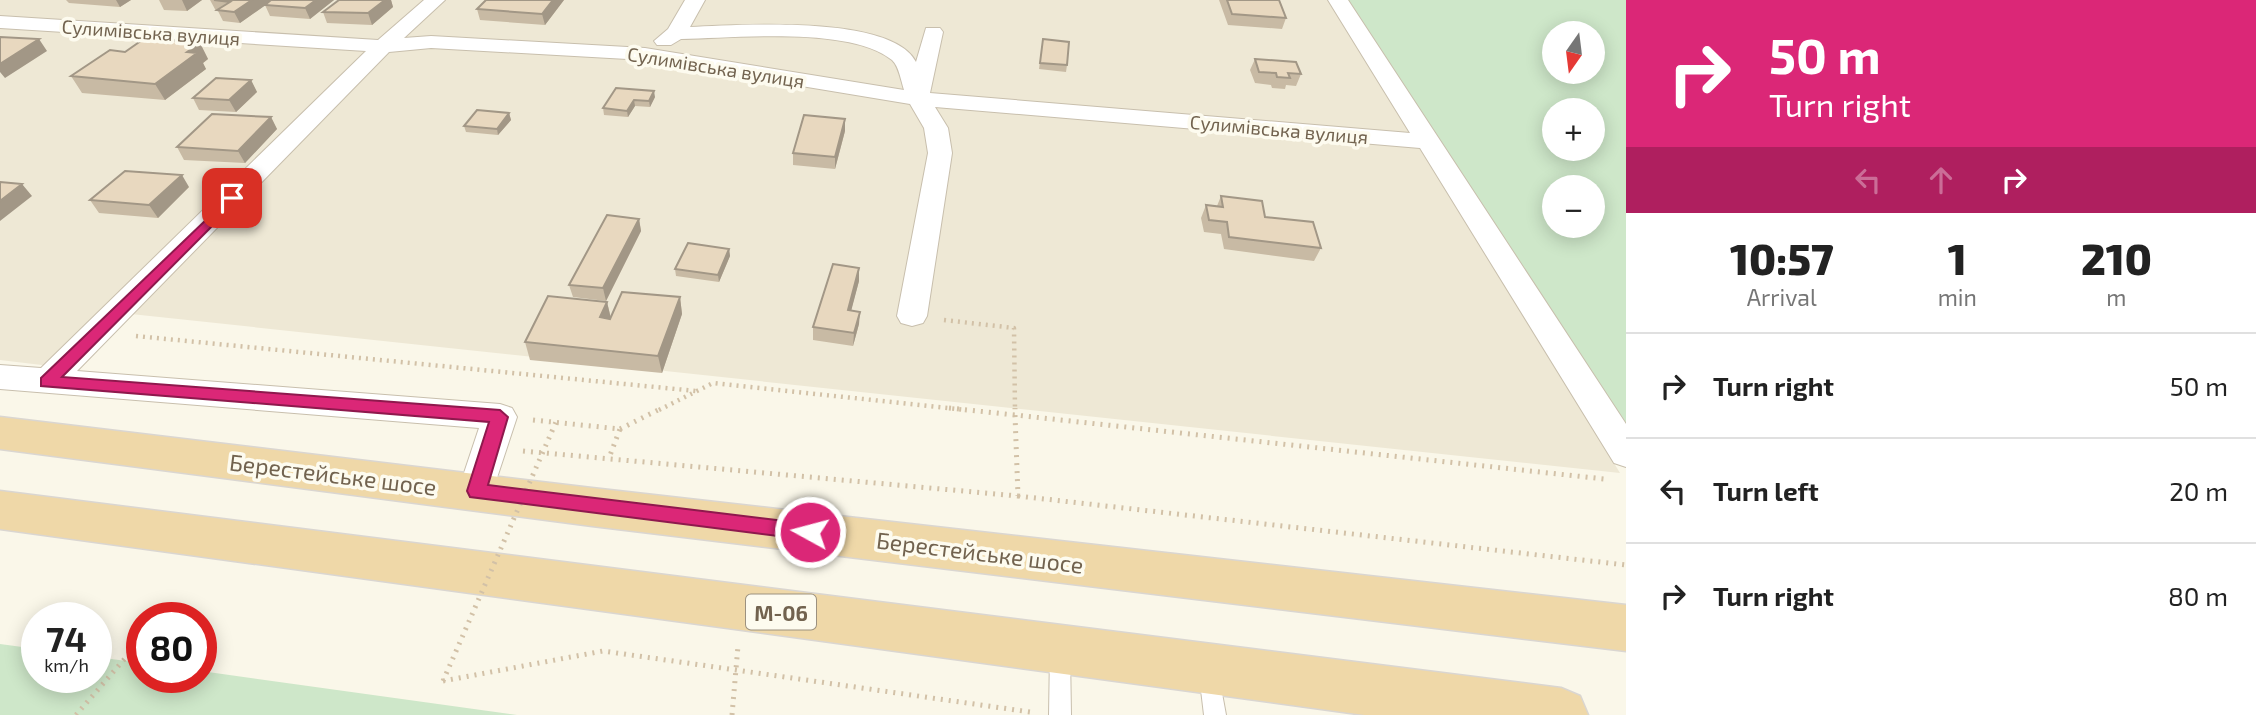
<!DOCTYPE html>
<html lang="en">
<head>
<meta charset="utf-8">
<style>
	body { margin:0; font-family:"Exo 2",sans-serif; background:#f6f6f6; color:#222; height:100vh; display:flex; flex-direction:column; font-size:26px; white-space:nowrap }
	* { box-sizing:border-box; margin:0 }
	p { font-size:23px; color:#767676 }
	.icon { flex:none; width:38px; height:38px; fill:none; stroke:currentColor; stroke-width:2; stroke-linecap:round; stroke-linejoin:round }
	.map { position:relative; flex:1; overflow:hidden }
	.drawer { display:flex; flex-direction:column; background:#fff; width:630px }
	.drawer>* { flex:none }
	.banner { background:#db2777; color:#fff; overflow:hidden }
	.needle { width:46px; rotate:194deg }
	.fabs { position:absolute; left:1542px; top:21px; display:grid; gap:14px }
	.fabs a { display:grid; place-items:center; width:63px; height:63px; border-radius:50%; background:#fff; box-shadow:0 4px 18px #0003; font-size:35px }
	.speed { position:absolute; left:21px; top:602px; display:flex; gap:14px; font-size:35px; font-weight:700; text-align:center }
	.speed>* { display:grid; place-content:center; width:91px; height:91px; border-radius:50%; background:#fff; box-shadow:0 4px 18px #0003; line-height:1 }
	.speed small { font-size:18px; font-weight:400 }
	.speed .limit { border:10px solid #d22; background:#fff; color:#111 }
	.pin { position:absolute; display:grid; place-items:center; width:60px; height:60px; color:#fff; margin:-30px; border-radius:14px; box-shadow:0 4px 10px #0006 }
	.me { position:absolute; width:77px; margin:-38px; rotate:277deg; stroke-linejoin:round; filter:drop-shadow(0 0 5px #0008) }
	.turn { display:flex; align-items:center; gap:24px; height:147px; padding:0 28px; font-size:32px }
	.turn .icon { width:91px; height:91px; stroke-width:2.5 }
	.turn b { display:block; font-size:49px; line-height:60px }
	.lanes { display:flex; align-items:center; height:66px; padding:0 28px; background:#0003; justify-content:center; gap:35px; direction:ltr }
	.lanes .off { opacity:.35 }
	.eta { display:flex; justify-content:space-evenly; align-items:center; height:119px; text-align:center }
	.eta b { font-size:42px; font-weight:800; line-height:49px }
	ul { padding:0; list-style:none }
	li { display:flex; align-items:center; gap:21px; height:105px; padding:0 28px; border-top:2px solid #e0e0e0 }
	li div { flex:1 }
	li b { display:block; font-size:26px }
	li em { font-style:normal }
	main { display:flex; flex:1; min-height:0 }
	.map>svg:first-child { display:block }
</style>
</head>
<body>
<main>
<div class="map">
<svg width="1626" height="715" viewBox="0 0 1626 715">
	<rect width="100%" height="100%" fill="#faf7e9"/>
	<path fill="#eee8d5" d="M0,0H1333L1620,473L112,312L50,366L0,360Z"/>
	<path fill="#cee7c9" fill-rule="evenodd" d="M1337,0H1626V453ZM1554,33H1592V72H1554ZM1554,110H1592V149H1554ZM1554,187H1592V226H1554Z
		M0,644L37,649V677H96V657L142,663V677H201V671L517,715H0Z"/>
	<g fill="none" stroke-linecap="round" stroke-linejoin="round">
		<defs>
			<path id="service" d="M1060,644L1067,647L1070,654L1071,715H1049L1050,654L1053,647Z
				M1210,663L1217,666L1226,715H1204L1199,673L1203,666Z"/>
			<path id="minor" d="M424,0H445L404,38L431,36L645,48L904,90C901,81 899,66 892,60C851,26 734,38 681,39L671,45H657L654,41L668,29L685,0H705L690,27C737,25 892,14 916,62L926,28H940L943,32L930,93L1410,133L1328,0H1348L1626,424V467L1614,463L1420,148L935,107L948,128L952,153L927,316L923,323L912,326L901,323L897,316L928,153L924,128L910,104L645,60L431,48L389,52L77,371L500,404L512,408L517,417L489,502L476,506L463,502L458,491L479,428L0,389V365L41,368L366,51L0,28V16L378,40Z"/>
			<path id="trunk" d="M0,417L592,488L1626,605V651L592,526L0,449Z
				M0,491L1561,688L1580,696L1588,715H1365L0,529Z"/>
		</defs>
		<use href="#service" stroke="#c8bfad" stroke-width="2"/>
		<use href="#minor" stroke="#c8bfad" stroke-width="2"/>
		<use href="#trunk" stroke="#dad6d1" stroke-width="3"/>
		<path stroke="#d2c1a7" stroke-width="4.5" stroke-dasharray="2 5" stroke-linecap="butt" d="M944,320L1014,328L1015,410
			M136,336L696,391
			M659,410L713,383L966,410"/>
		<path stroke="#d2c1a7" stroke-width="5" stroke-dasharray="2 6" stroke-linecap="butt" d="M949,408L1015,415V408
			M533,420L620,429L609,458
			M620,429L662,408
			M523,451L1018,496L1015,415L1604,479
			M1018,496L1626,565
			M443,681L603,651L1030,712
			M76,715L140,641
			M732,715L738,646"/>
		<use href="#service" fill="#fff" fill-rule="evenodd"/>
		<use href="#minor" fill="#fff" fill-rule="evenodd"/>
		<use href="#trunk" fill="#efd8a8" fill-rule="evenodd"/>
		<path stroke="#d2c1a7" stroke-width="5" stroke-dasharray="2 6" stroke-linecap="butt" d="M443,681L556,422"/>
	</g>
	<path fill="#c8baa4" d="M66,0H131L120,7L69,3Z
		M159,0H202L187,11L164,10Z
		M210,0H334L310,19L270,16L265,5L240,23L223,21L218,11H216Z
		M339,0H391L393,7L372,25L327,23L323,12Z
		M564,0L545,25L480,20L477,9Z
		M1219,0H1279L1286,18L1282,29L1228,25Z
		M1043,39L1067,65L1066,72L1039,69Z
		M200,43L208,59L203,63L206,69L165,100L82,93L71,76L125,52Z
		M1255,59L1301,74L1296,86L1286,85L1285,89L1272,88L1271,85L1255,83L1250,70Z
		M251,80L257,92L236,112L199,110L193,98Z
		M616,88L655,97L650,107L635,106L628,117L604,115L603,108Z
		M509,113L511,120L498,135L466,132L464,126Z
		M271,117L277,129L245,163L184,160L177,147Z
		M845,131L835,169L793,165V153Z
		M189,187L158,218L99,213L90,200Z
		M1221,196L1265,217L1321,248L1314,261L1224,249L1221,234L1204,232L1201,218L1206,205L1217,206Z
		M639,219L641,231L606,301L573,297L569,285Z
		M729,249L730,256L719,282L676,276L675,269Z
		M859,268V281L851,310L859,324L853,346L813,340V327Z
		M680,297L682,314L662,373L530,360L525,342L607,302L611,318Z"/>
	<path fill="#a29786" d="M116,0H131L120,7Z
		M182,0H202L187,11Z
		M252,0H273L240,23L234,12Z
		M316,0H334L310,19L305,8Z
		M377,0H391L393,7L372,25L368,13Z
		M553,0H564L545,25L542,14Z
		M39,39L47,51L5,78L0,72V64Z
		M200,43L208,59L203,63L206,69L165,100L155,84L187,52Z
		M251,80L257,92L236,112L229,100Z
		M654,91L655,97L650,107L649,101Z
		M634,100L635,106L628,117L627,111Z
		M509,113L511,120L498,135L497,129Z
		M271,117L277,129L245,163L238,151Z
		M845,119V131L835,169V157Z
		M182,175L189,187L158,218L149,205Z
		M22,184L32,196L0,221V201Z
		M639,219L641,231L606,301L603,288Z
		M729,249L730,256L719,282L718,275Z
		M859,268V281L848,323V310Z
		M680,297L682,314L662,373L658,356Z
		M607,302L611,319L600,317Z
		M860,312L859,324L853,346L854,333Z"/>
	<path fill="#e8d8bf" stroke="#a29786" stroke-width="2" d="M214,0H252L234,12L217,10L230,2Z
		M271,0H316L305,8L265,5Z
		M339,0H385L368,13L323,12Z
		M486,0H553L542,14L477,9Z
		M1227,0H1279L1286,18L1232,14Z
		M0,37L39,39L0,64Z
		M145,38L200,43L187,52L197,53L155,84L71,76L110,50L125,52Z
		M1043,39L1069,42L1067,65L1040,63Z
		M1255,59L1296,62L1301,74L1288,73L1290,78L1277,77L1276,73L1259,72Z
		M216,78L251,80L229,100L193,98Z
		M616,88L654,91L649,101L634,100L627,111L603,108Z
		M477,110L509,113L497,129L464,126Z
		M212,114L271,117L238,151L177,147Z
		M804,115L845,119L835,157L793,153Z
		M125,171L182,175L149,205L90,200Z
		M0,182L22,184L0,201Z
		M1221,196L1262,201L1265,217L1313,222L1321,248L1229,237L1227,222L1209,220L1206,205L1223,207Z
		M607,215L639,219L603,288L569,285Z
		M688,243L729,249L718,275L675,269Z
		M833,264L859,268L848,310L860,312L854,333L813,327Z
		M622,292L680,297L658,356L525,342L548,296L607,302L600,317L610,319Z"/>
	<path fill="#db2777" stroke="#8e194d" stroke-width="2" d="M232,195L239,198L237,201L62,377L500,410L508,417L488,485L810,524L816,526L819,532L816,538L810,540L470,497L467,491L489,422L41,386V378Z"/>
	<g text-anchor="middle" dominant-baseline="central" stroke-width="7" stroke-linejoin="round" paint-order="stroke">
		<g font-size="19" fill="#72634f" stroke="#fdfbef">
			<text transform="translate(151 32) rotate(4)">Сулимівська вулиця</text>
			<text transform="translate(716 67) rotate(9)">Сулимівська вулиця</text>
			<text transform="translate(1279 129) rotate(5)">Сулимівська вулиця</text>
		</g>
		<rect fill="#fdfbef" stroke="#9c917f" stroke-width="2" x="746" y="594.5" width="70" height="35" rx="5"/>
		<g font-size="21" font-weight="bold" fill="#72634f">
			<text x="781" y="612">М-06</text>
		</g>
		<g font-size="23" fill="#72634f" stroke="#fdfbef">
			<text transform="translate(333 474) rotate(7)">Берестейське шосе</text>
			<text transform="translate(980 552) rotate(7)">Берестейське шосе</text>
		</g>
	</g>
</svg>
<div class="fabs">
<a><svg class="needle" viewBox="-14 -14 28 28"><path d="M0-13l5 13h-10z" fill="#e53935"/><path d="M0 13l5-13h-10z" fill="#767676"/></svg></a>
<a>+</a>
<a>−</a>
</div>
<div class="speed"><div>74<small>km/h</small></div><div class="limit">80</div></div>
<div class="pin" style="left:232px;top:198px;background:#d93025"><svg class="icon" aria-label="arrive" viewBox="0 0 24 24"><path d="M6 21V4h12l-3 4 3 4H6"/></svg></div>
<svg class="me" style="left:810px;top:532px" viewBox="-20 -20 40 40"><circle r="17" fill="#db2777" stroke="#fff" stroke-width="3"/><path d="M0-11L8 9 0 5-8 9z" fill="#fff"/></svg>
</div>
<section class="drawer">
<div class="banner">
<div class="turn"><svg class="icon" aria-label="right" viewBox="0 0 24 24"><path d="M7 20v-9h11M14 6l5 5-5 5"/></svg><div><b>50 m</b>Turn right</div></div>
<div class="lanes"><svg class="icon off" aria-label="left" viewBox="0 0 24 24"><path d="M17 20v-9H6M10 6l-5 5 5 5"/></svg><svg class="icon off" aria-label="ahead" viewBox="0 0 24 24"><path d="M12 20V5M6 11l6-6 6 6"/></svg><svg class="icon" aria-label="right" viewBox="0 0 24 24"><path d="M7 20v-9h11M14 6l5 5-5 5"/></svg></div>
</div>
<div class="eta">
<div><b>10:57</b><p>Arrival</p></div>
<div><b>1</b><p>min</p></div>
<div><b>210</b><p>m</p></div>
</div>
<ul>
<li><svg class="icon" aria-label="right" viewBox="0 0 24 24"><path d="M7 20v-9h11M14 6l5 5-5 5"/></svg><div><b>Turn right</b></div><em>50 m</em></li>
<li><svg class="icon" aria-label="left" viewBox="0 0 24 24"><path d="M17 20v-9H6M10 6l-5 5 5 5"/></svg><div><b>Turn left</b></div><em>20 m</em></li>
<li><svg class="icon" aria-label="right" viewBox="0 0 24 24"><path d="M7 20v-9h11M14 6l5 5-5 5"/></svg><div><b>Turn right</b></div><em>80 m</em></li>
</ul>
</section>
</main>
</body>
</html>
